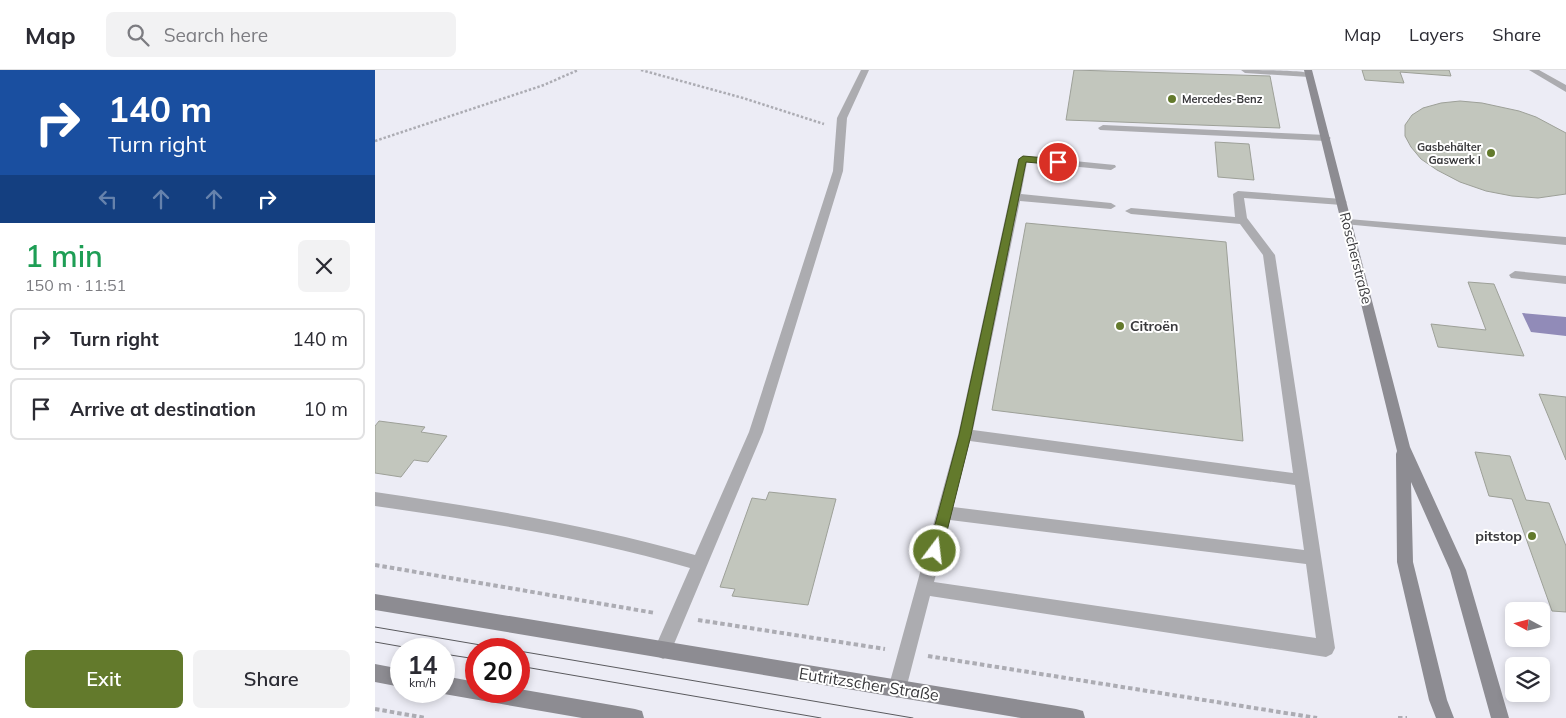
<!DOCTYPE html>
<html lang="en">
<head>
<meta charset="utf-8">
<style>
	body { margin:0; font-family:Mulish,sans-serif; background:#f2f2f3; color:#2b2b33; height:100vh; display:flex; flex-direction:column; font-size:19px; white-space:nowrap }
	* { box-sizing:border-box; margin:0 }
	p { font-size:16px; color:#7c7c81 }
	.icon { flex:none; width:28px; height:28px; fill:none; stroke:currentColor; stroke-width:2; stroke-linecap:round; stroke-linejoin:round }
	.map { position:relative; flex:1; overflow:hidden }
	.sheet { display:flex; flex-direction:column; background:#fff; width:375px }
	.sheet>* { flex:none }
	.banner { background:#1a4fa0; color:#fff; overflow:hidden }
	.needle { width:32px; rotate:277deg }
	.tools { position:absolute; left:1130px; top:532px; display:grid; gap:10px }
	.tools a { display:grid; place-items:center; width:45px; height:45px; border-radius:8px; background:#fff; box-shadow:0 2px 8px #0003; font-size:25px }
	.speed { position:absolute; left:15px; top:568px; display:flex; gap:10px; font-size:25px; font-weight:700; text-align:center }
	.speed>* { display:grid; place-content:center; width:65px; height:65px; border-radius:50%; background:#fff; box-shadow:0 2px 8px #0003; line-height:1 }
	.speed small { font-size:12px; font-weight:400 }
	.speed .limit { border:8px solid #d22; background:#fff; color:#111 }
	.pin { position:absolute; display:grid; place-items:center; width:42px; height:42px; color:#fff; margin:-21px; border:2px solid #fff; border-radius:50%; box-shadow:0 1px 5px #0007 }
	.me { position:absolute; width:55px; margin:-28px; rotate:15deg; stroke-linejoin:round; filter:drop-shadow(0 0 4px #0008) }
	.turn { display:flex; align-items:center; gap:18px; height:105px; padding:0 25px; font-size:22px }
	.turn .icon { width:65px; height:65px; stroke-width:2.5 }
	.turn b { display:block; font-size:35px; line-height:42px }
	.lanes { display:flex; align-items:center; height:48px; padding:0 25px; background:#0003; justify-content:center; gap:25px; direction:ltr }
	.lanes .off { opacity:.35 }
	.round { display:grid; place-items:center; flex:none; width:52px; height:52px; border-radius:8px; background:#f2f2f3 }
	.summary { display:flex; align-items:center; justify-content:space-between; height:85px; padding:0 25px }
	h1 { font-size:30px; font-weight:600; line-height:38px; color:#1e9e55 }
	.action { display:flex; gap:10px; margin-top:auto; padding:10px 25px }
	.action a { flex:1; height:58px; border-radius:8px; background:#637a2c; color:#fff; font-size:20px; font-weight:600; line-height:58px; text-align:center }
	.action a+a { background:#f2f2f3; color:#2b2b33 }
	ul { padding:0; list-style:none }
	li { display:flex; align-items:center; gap:15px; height:62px; margin:0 10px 8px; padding:0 15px; border:2px solid #e1e1e2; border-radius:8px }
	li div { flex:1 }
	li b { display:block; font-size:19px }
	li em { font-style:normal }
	header { display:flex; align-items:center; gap:30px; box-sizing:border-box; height:70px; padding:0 25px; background:#fff; border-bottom:1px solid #e1e1e2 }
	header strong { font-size:24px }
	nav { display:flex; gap:28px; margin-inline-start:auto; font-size:18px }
	.search { width:350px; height:45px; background:#f2f2f3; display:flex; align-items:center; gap:12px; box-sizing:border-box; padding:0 18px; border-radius:8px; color:#7c7c81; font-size:19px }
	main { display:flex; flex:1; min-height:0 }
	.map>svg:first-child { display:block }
</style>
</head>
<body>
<header>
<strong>Map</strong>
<div class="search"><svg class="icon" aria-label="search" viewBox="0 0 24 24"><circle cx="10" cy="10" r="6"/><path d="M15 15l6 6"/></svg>Search here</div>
<nav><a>Map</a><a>Layers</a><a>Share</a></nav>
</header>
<main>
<section class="sheet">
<div class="banner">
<div class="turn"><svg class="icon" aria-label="right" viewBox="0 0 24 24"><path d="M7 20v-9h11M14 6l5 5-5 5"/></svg><div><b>140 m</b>Turn right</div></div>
<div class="lanes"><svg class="icon off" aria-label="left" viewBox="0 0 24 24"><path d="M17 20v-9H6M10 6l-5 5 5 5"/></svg><svg class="icon off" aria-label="ahead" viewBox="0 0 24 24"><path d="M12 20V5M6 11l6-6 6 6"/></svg><svg class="icon off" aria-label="ahead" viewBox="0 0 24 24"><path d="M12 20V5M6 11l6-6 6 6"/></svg><svg class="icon" aria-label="right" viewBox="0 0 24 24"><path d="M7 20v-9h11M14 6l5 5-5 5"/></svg></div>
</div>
<div class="summary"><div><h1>1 min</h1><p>150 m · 11:51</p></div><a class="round"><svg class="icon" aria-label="close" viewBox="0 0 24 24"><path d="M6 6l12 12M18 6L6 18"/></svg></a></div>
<ul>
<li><svg class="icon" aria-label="right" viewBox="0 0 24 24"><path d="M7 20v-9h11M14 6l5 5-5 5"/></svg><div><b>Turn right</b></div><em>140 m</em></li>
<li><svg class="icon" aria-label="arrive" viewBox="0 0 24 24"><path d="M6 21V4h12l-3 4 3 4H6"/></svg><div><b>Arrive at destination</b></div><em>10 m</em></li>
</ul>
<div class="action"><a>Exit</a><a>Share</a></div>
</section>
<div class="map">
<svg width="1191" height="648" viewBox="0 0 1191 648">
	<rect width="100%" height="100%" fill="#ececf5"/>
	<path fill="#918bb8" d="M1147,243L1191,247V266L1156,262Z"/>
	<path fill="#c2c6bd" stroke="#9da098" d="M699,0L895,6L905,58L691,50Z
		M987,0H1074L1076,6L1025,2L1029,13L990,10Z
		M1085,31L1107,33L1144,41L1161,47L1191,63V124L1163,128L1137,126L1111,121L1085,112L1062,100L1046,89L1036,77L1030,66V55L1037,45L1048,38L1066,33Z
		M840,72L874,74L879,110L843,107Z
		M651,153L851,172L868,371L617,340Z
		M1093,212L1119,214L1149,286L1063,277L1056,254L1111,260Z
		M1164,324L1191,327V390L1174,348Z
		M4,351L50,357L46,362L72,366L53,392L39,390L26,407L0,403V356Z
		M1100,382L1135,386L1151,430L1174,433L1191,476V542L1177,541L1137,429L1114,426Z
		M394,422L461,429L433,535L357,526L360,519L345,517L377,428L391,430Z"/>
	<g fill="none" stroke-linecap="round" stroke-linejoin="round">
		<path stroke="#acacb3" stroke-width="2.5" stroke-dasharray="2.5 2" stroke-linecap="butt" d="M266,0L368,28L449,54
			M0,71L169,15L203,0"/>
		<path stroke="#acacb3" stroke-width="4" stroke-dasharray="4.5 3" stroke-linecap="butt" d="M0,495L280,543
			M323,550L510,579
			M553,586L942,648
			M0,639L51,648
			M1023,648H1032"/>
		<path fill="#acacb0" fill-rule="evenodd" d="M486,0H494L472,48L468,101L388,362L294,586L288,589L282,586L279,580L315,498C212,468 106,451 0,436V422C108,438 215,455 320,485L374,362L458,101L462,48Z
			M866,0C880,0 929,0 938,4L934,7L870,3Z
			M1154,0H1164L1191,15V22Z
			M728,55L951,65L956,68L951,71L725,60L723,58Z
			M648,86L740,95L741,97L736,100L652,92L646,124L736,133L741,136L736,139L645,131L598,360L918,403L888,185L865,154L756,144L750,141L756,138L860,147L858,124L863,121L967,129L972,132L967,135L869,128L872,148L900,185L960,578L957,584L951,587L555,526L531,619L528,625L522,628L516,625L513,619L583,365L643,89ZM595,371L920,415L929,480L578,437ZM575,450L931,494L941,568L559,512Z
			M973,149L1191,167V175L969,154L967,152L969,150Z
			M1140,201L1191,206V214L1136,208L1134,205Z"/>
		<path fill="#8d8c92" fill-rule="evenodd" d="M929,0H937L1035,377L1091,500L1134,648H1116L1075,500L1036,412L1038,492L1072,630L1079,648H1061L1054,630L1022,492L1021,384L1022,381Z
			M0,524L701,639L708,641L710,648H646L0,540Z
			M0,594L26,599V617L0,612Z
			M69,606L101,612V621H144V619L260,639L267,641L269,648H207L69,624L63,621H69Z"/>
		<path stroke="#5a5a5e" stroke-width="1" d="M0,557L129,579
			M0,572L40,579
			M144,581L538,648
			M69,584L101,589
			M144,596L446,648"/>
	</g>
	<path fill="#637a2c" stroke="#404f1d" d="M648,86L683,89L688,92L683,95L651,92L596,365L567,481L565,485L560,487L555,485L553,481L584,365L644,89Z"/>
	<g fill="#637a2c" stroke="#fff" stroke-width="2">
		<circle cx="797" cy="29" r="5"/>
		<circle cx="1116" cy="83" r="5"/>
		<circle cx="745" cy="256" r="5"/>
		<circle cx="1157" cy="466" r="5"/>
	</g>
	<g text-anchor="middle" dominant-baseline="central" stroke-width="4" stroke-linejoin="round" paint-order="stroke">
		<g font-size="11" font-weight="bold" fill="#38383b" stroke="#fff" text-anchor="start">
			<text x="807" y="29">Mercedes-Benz</text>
			<text x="1106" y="77" text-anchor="end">Gasbehälter<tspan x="1106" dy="13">Gaswerk I</tspan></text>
		</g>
		<g font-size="14" fill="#38383b" stroke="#fff">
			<text transform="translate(981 188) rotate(76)">Roscherstraße</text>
		</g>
		<g font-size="14" font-weight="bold" fill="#38383b" stroke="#fff" text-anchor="start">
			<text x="755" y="256">Citroën</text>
			<text x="1147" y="466" text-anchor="end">pitstop</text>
		</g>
		<g font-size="16" fill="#38383b" stroke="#fff">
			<text transform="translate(494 614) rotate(9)">Eutritzscher Straße</text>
		</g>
	</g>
</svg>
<div class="tools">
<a><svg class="needle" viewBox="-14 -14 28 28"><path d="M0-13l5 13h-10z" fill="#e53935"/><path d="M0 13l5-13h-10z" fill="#7c7c81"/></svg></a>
<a><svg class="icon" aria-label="layers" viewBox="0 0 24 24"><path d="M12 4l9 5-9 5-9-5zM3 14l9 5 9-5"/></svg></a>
</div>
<div class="speed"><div>14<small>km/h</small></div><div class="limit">20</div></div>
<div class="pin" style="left:683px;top:92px;background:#d93025"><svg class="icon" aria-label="arrive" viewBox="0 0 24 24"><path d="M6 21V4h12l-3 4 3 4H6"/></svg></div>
<svg class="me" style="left:560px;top:481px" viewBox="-20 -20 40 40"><circle r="17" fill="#637a2c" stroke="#fff" stroke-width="3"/><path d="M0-11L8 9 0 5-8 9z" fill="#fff"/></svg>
</div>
</main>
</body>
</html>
